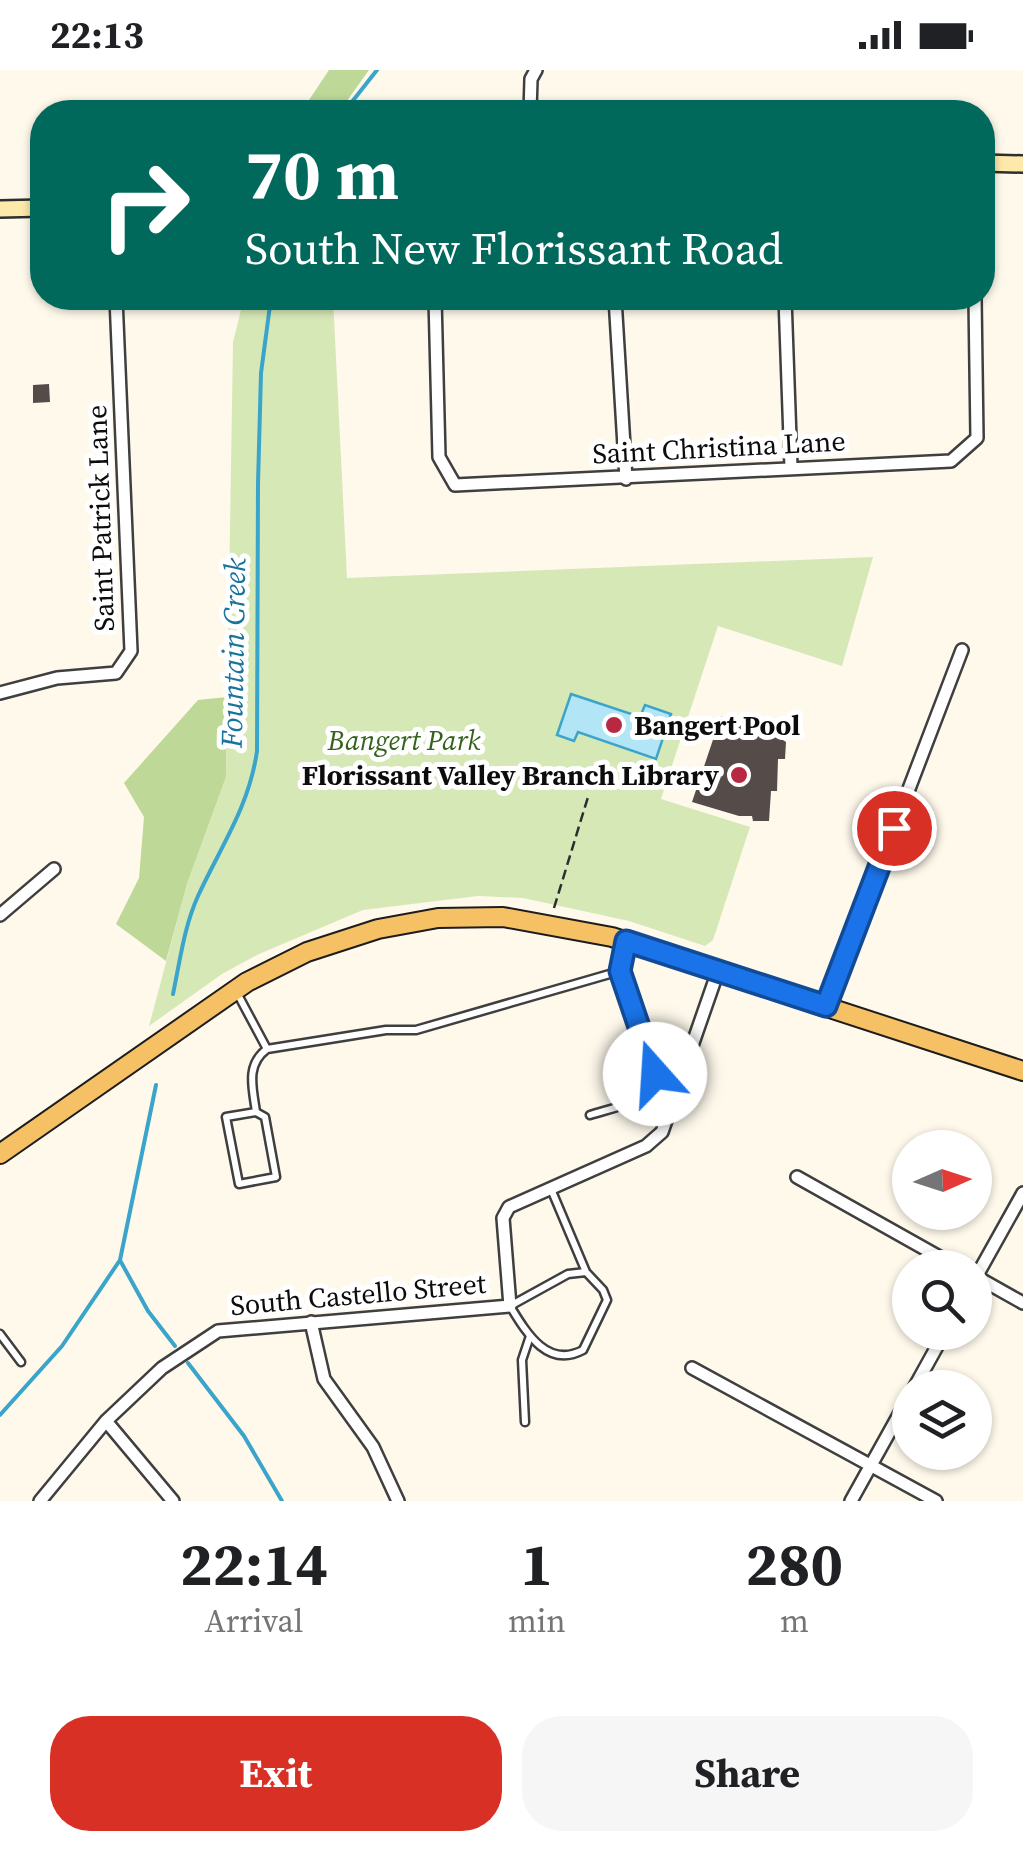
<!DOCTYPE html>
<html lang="en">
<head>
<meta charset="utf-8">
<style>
	body { margin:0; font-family:"Source Serif 4",serif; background:#f6f6f6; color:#202124; height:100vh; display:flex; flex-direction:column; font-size:38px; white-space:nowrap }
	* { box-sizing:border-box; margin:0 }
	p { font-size:32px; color:#757577 }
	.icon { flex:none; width:55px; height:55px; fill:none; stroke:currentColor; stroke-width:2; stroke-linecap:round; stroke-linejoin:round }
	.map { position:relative; height:1431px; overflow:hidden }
	.panel { display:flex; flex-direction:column; background:#fff; flex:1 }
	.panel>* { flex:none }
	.guide { position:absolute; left:30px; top:30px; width:965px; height:210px; border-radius:40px; box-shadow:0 2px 8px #0004; background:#00695c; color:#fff; overflow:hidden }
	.needle { width:65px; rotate:87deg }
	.tools { position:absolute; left:892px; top:1060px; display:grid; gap:20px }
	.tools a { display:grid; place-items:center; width:100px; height:100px; border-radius:50%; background:#fff; box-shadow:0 2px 8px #0004; font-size:50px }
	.pin { position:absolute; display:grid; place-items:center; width:85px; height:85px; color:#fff; margin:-42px; border:5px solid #fff; border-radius:50%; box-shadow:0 2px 10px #0007 }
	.me { position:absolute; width:110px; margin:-55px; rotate:341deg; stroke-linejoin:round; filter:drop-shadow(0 0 8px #0008) }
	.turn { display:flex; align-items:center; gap:35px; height:210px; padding:0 50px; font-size:45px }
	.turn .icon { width:130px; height:130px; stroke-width:2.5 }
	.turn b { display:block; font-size:70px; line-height:85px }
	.eta { display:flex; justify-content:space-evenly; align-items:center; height:170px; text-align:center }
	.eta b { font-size:60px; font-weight:700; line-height:70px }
	.button { display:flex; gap:20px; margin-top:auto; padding:20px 50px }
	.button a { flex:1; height:115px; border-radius:40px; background:#d93025; color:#fff; font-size:40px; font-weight:700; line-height:115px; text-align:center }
	.button a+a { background:#f6f6f6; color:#202124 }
	.status { display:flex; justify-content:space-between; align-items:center; height:70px; padding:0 50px; background:#fff; direction:ltr }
	.status svg { height:28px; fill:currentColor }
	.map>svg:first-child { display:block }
</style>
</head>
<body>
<div class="status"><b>22:13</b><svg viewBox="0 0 49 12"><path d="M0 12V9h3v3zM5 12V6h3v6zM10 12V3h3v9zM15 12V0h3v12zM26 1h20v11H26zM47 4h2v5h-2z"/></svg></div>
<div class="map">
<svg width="1023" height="1431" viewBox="0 0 1023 1431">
	<rect width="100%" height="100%" fill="#fff9ec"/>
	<path fill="#d7e8b7" d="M244,228H333L347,508L873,487L842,596L718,556L661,729L750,757L713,870L705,876L629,851L523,828L478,826L363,840L259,884L222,904L149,956L187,814L226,707L233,272Z"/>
	<path fill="#bdd897" d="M329,0H369L339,42H301Z
		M227,627L226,707L187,814L166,891L116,854L139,808L144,747L124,713L198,630Z"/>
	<path fill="#b2e5f5" stroke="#3ba4ca" stroke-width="2.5" d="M571,624L640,647L645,635L671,644L656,689L578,662L574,671L557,665Z"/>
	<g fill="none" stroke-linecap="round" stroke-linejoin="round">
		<path stroke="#3ba4ca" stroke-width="4" d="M344,42L377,0
			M173,924C180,891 184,857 198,826C221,776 249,737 257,681L258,413L261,303L271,228
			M121,1192L148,1241L175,1276
			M188,1293L244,1366L282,1431
			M0,1345L62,1276L120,1190L156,1015"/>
	</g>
	<path fill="#554c49" d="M49,314L50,332L33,333V315Z
		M721,646L772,663L786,672L785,689H778L777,721H771L769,751H753L752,746H739L692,732Z"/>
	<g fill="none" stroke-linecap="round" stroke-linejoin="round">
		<defs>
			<path id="lane" d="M236,921L267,979L386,960H416L620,901
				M256,1042L265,1047L276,1107L239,1114L226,1047L256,1042C253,1019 245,995 267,979
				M590,1045C615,1037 650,1033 655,1004L620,901L625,872
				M551,1119L586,1202L603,1220L607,1230L583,1280C547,1299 526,1262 510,1236L568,1204L586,1202
				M0,1264L21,1292
				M525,1352L522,1290L530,1266"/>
			<path id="street" d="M530,42L531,9L536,0
				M435,228L439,387L455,415L951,391L977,368L975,228
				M615,228L626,409
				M785,228L791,397
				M0,623L57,608L116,603L131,581L116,228
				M0,845L54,799
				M826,936L962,580
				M797,1107L959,1198
				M975,1206L1023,1233
				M975,1209L1023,1123
				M311,1252L324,1309L373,1377L398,1431
				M692,1298L936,1431
				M914,1318L945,1262
				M106,1351L173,1431
				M40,1431L106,1351L162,1298L218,1261L510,1236L503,1148L509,1137L646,1076L662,1062L718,901
				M851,1431L910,1325"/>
			<path id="secondary" d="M982,93L1023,94
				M0,139L42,138"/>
			<path id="primary" d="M0,1084L247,912L307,882L378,859L438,848L503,847L612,867L1023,1001"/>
		</defs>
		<use href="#lane" stroke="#3f3f3f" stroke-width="11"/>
		<use href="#street" stroke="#3f3f3f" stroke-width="16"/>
		<use href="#secondary" stroke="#2e2e2e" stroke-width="20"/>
		<use href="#primary" stroke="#1d1d1d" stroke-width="22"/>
		<path stroke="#2e2e2e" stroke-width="2.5" stroke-dasharray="10 5" stroke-linecap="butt" d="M554,838L588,727"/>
		<use href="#lane" stroke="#fff" stroke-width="6"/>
		<use href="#street" stroke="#fff" stroke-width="11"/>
		<use href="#secondary" stroke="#fde9a9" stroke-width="15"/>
		<use href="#primary" stroke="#f6c065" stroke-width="18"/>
	</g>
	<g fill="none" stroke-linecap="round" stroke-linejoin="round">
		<defs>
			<path id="route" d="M655,1004L620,901L626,871L826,936L894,758"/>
		</defs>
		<use href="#route" stroke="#114b97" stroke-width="25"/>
		<use href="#route" stroke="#1a73e8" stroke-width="18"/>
	</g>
	<g fill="#b92842" stroke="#fff" stroke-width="4">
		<circle cx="614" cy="655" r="10"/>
		<circle cx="739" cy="705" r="10"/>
	</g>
	<g text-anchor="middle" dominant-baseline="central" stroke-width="10" stroke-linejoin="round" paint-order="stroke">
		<g font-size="28" fill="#0c0c0c" stroke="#fff">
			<text transform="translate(719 377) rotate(-3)">Saint Christina Lane</text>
			<text transform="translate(100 448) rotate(-92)">Saint Patrick Lane</text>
			<text transform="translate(358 1224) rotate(-5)">South Castello Street</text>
		</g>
		<g font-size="28" font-weight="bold" fill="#0c0c0c" stroke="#fff" text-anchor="start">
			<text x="634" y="655">Bangert Pool</text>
			<text x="719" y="705" text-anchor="end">Florissant Valley Branch Library</text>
		</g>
		<g font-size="28" font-style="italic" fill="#35631e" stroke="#fff">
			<text x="404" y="670">Bangert Park</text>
		</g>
		<g font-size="30" font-style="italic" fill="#19739b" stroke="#fff">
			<text transform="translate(233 583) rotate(-89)">Fountain Creek</text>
		</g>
	</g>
</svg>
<div class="tools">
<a><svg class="needle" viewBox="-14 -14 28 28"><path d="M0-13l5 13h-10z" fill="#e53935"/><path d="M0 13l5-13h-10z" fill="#757577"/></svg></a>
<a><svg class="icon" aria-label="search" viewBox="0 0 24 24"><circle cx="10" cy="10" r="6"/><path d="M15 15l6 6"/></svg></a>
<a><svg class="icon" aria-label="layers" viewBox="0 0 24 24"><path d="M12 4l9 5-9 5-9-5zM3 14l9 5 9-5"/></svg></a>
</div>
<div class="pin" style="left:894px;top:758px;background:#d93025"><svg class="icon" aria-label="arrive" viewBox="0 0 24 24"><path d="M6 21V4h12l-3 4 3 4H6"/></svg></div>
<svg class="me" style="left:655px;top:1004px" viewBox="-20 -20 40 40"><circle r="19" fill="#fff"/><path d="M0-13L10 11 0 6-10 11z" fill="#1a73e8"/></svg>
<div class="guide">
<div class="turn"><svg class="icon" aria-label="right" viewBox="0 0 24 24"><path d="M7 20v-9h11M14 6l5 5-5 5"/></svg><div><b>70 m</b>South New Florissant Road</div></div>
</div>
</div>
<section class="panel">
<div class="eta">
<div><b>22:14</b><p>Arrival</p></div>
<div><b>1</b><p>min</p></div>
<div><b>280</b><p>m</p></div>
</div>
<div class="button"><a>Exit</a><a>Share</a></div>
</section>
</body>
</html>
